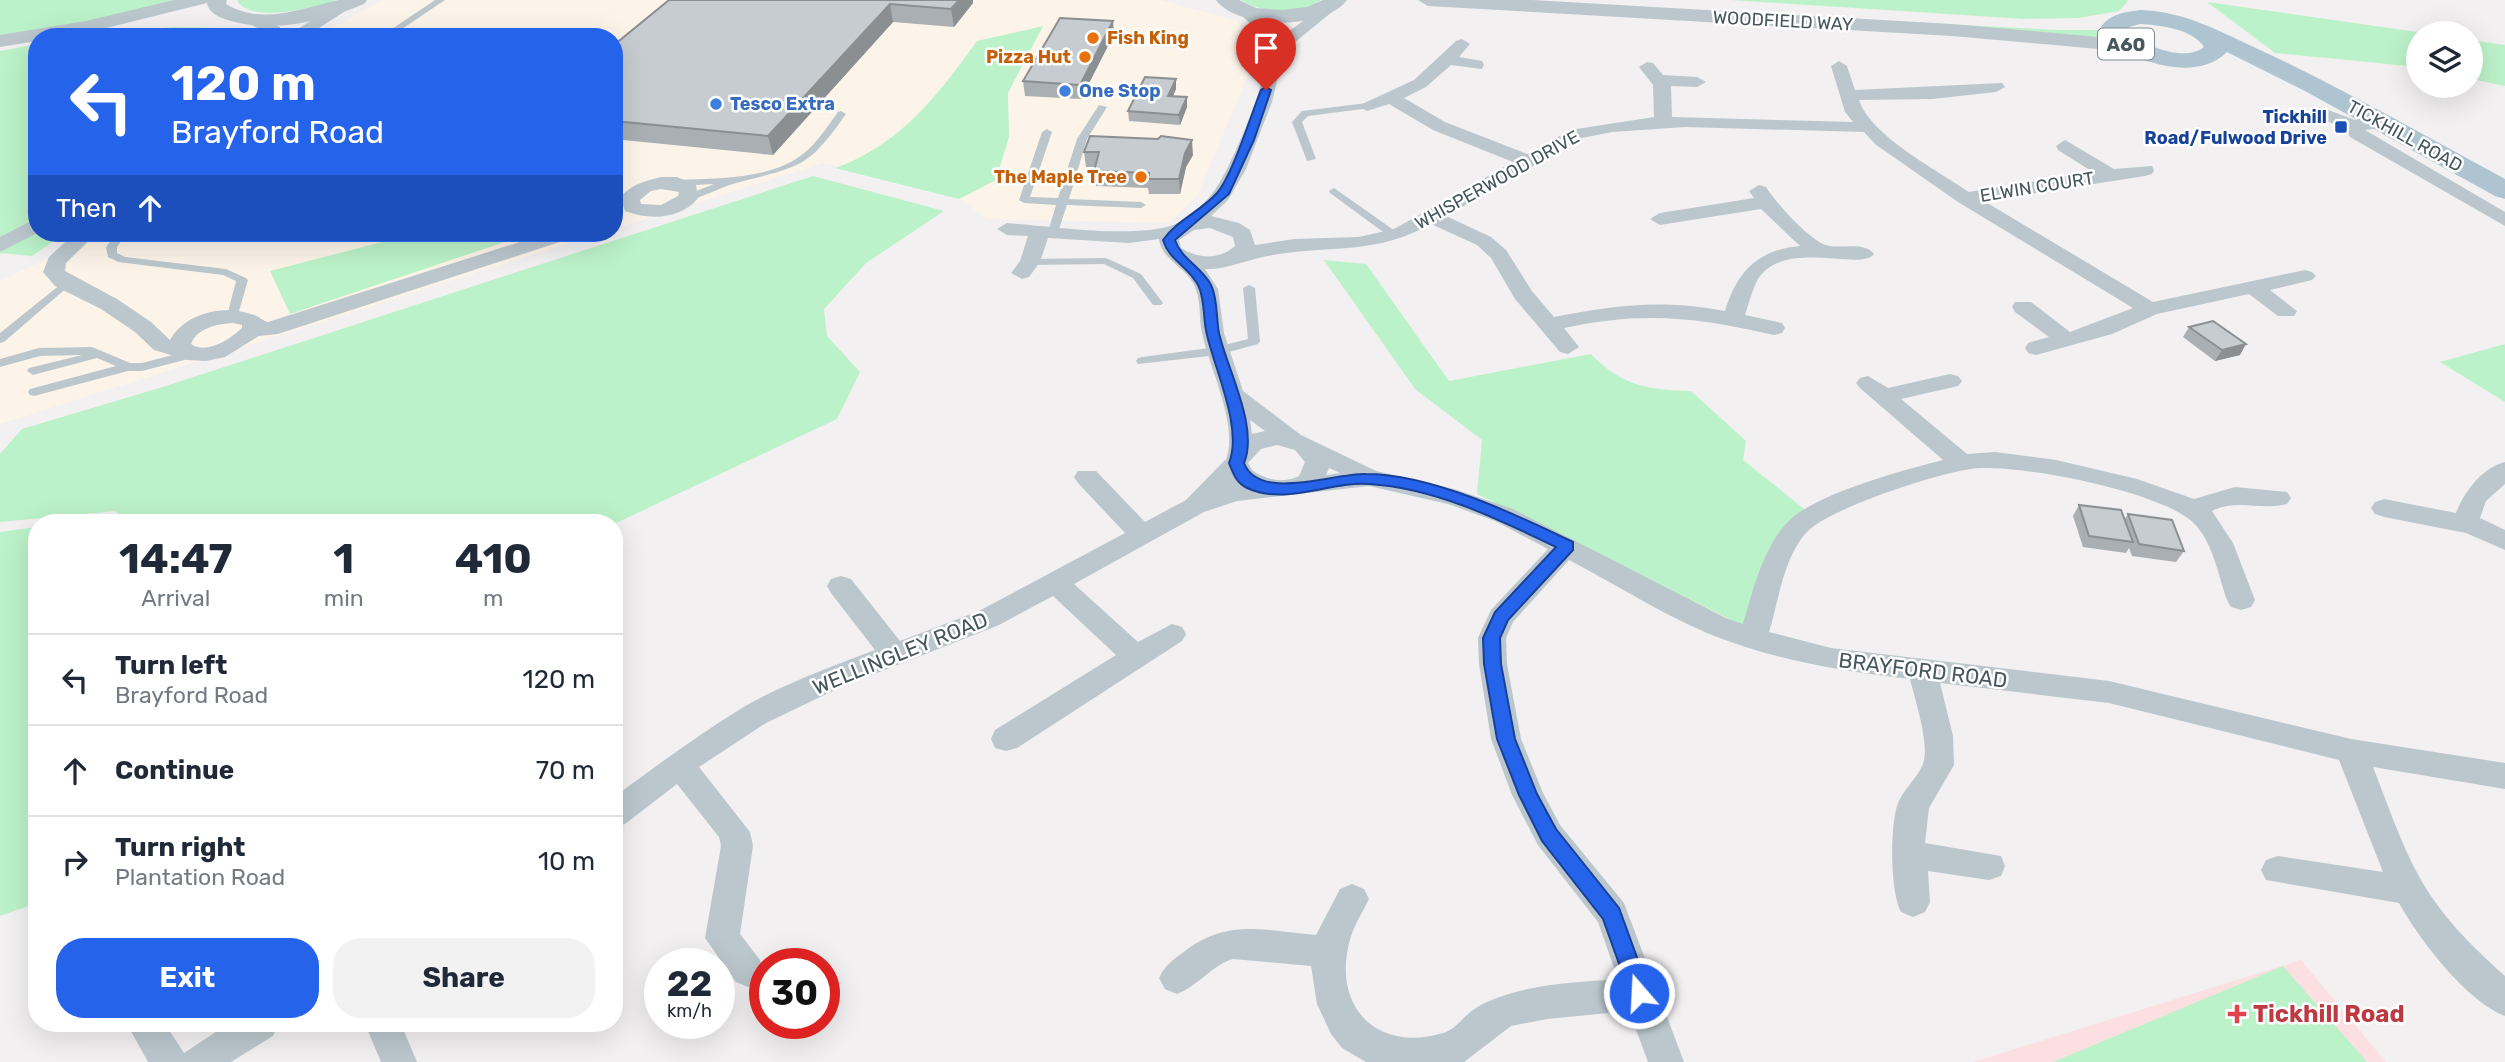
<!DOCTYPE html>
<html lang="en">
<head>
<meta charset="utf-8">
<style>
	body { margin:0; font-family:Rubik,sans-serif; background:#f2f2f3; color:#1f2937; height:100vh; display:flex; flex-direction:column; font-size:26px; white-space:nowrap }
	* { box-sizing:border-box; margin:0 }
	p { font-size:23px; color:#747a83 }
	.icon { flex:none; width:38px; height:38px; fill:none; stroke:currentColor; stroke-width:2; stroke-linecap:round; stroke-linejoin:round }
	.map { position:relative; flex:1; overflow:hidden }
	.drawer { position:absolute; left:28px; top:514px; width:595px; height:518px; display:flex; flex-direction:column; background:#fff; border-radius:28px; box-shadow:0 7px 28px #0002 }
	.drawer>* { flex:none }
	.top-card { position:absolute; left:28px; top:28px; width:595px; height:214px; border-radius:28px; box-shadow:0 7px 28px #0002; background:#2563eb; color:#fff; overflow:hidden }
	.buttons { position:absolute; left:2406px; top:21px; display:grid; gap:14px }
	.buttons a { display:grid; place-items:center; width:77px; height:77px; border-radius:50%; background:#fff; box-shadow:0 7px 28px #0002; font-size:35px }
	.speed { position:absolute; left:644px; top:948px; display:flex; gap:14px; font-size:35px; font-weight:700; text-align:center }
	.speed>* { display:grid; place-content:center; width:91px; height:91px; border-radius:50%; background:#fff; box-shadow:0 7px 28px #0002; line-height:1 }
	.speed small { font-size:18px; font-weight:400 }
	.speed .limit { border:10px solid #d22; background:#fff; color:#111 }
	.pin { position:absolute; display:grid; place-items:center; width:60px; height:60px; color:#fff; margin:-72px -30px; border-radius:50% 50% 50% 0; rotate:-45deg; box-shadow:0 0 7px #0007 }
	.pin .icon { rotate:45deg }
	.me { position:absolute; width:77px; margin:-38px; rotate:341deg; stroke-linejoin:round; filter:drop-shadow(0 0 5px #0008) }
	.turn { display:flex; align-items:center; gap:24px; height:147px; padding:0 28px; font-size:32px }
	.turn .icon { width:91px; height:91px; stroke-width:2.5 }
	.turn b { display:block; font-size:49px; line-height:60px }
	.then { display:flex; align-items:center; height:66px; padding:0 28px; background:#0003; gap:14px; font-size:26px }
	.eta { display:flex; justify-content:space-evenly; align-items:center; height:119px; text-align:center }
	.eta b { font-size:42px; font-weight:700; line-height:49px }
	.primary-button { display:flex; gap:14px; margin-top:auto; padding:14px 28px }
	.primary-button a { flex:1; height:80px; border-radius:28px; background:#2563eb; color:#fff; font-size:28px; font-weight:700; line-height:80px; text-align:center }
	.primary-button a+a { background:#f2f2f3; color:#1f2937 }
	ul { padding:0; list-style:none }
	li { display:flex; align-items:center; gap:21px; height:91px; padding:0 28px; border-top:2px solid #e0e1e3 }
	li div { flex:1 }
	li b { display:block; font-size:26px }
	li em { font-style:normal }
	.map>svg:first-child { display:block }
</style>
</head>
<body>
<div class="map">
<svg width="2505" height="1062" viewBox="0 0 2505 1062">
	<rect width="100%" height="100%" fill="#f2f0f0"/>
	<path fill="#fdf4e9" d="M384,0H1160L1238,21L1258,51L1197,196L1169,223L988,219L959,199L823,163L614,229V37H314Z
		M101,233H601L0,424V281Z"/>
	<path fill="#fce0e1" d="M2301,960L2386,1062H1973Z"/>
	<path fill="#bcf2c9" d="M0,0H182L95,21L0,37Z
		M237,0H336C317,8 248,24 237,0Z
		M1241,0H1321C1301,15 1262,14 1241,0Z
		M1503,0L2056,30H2098L2106,40Z
		M1731,0H2127L2128,1L2119,11L2078,18L2025,19Z
		M2207,2L2424,33H2418V67L2275,53Z
		M1043,26L1008,93L1009,137L996,180L959,199L835,168C900,145 938,95 977,41Z
		M173,27L223,28L248,37H77Z
		M2471,40L2505,45V86L2471,79Z
		M37,44V233H66L32,256L0,253V51Z
		M813,176L944,211L866,263L824,309L827,336L860,372L837,419L614,524L129,523L115,511L0,522V454L22,429L166,386Z
		M417,233H532L290,314L270,271Z
		M1324,260L1366,264L1449,381L1591,354C1622,386 1648,390 1691,391L1746,441L1743,460L1808,512L1748,628L1477,494L1482,440L1415,389Z
		M2505,344V402L2440,362Z
		M37,527V903L0,916V532Z
		M2283,966L2367,1062H2053Z"/>
	<g fill="none" stroke-linecap="round" stroke-linejoin="round">
		<path fill="#bbc7cd" fill-rule="evenodd" d="M435,0H445L390,37H380Z
			M1367,103L1372,106L1370,108L1308,116L1302,122L1316,159L1307,161L1292,122L1302,111Z
			M1099,105L1107,107L1087,139L1069,199L1141,202L1146,205L1141,208L1067,205L1058,232L1057,234H1049L1048,232L1056,205L1024,203L1019,200L1042,132L1047,129L1052,132L1030,197L1058,198L1077,139Z
			M841,111L846,114C808,168 801,166 740,182C722,186 706,196 688,201L684,200V196L714,184L677,186L672,183L677,180C717,178 770,180 803,154C817,143 827,127 838,112Z
			M1334,188L1398,233V237H1390L1330,193L1329,191Z
			M117,233H127L117,247V253L125,257L226,269L246,278L248,280L237,318L233,320L227,316L236,281L223,275L118,262L108,257L106,247Z
			M1106,258L1141,274L1163,303L1161,305H1153L1133,278L1104,264L1030,265L1024,262L1030,259Z
			M66,280L72,283L70,285L4,342L0,343V333Z
			M1249,285L1255,288L1260,341L1258,344L1218,355L1138,364L1136,361L1138,358L1142,357L1217,347L1248,339L1243,288Z
			M92,347L130,363H142L192,350L198,354L196,357L142,371H128L34,396L30,395L28,392L30,389L116,366L97,358L33,375L27,371L29,368L82,355L40,356L0,367V359L39,348Z"/>
		<path fill="#bbc7cd" fill-rule="evenodd" d="M344,0L350,2V8L305,37H285Z
			M1326,4L1334,9L1332,12L1284,51L1272,102L1246,169L1228,200L1211,216L1239,223L1250,230L1255,245L1294,239L1359,237L1394,229L1513,162L1433,130L1389,104L1367,111L1358,106L1414,80L1456,41L1462,39L1470,44L1459,57L1482,61L1484,65L1482,69L1451,65L1426,87L1404,98L1445,122L1527,154L1570,130L1654,117L1653,85L1639,67L1647,62L1653,63L1663,75L1697,77L1706,82L1697,87L1671,86L1672,117L1853,122L1845,112L1831,66L1839,61L1847,66L1855,90L2002,83L2005,87L1996,92L1932,99L1859,100C1871,136 1937,170 1969,192L2093,172L2058,150L2056,146L2065,140L2114,169L2152,166L2154,170L2152,174L2145,176L1984,201L2153,302L2305,270L2312,272L2316,276L2312,280L2270,290L2297,311L2294,316H2278L2249,294L2157,314L2112,334L2036,355L2028,353L2025,348L2028,343L2049,337L2015,312L2012,307L2015,302H2031L2070,332L2133,308L1958,202L1875,144L1864,132L1685,127L1612,132L1582,138L1446,216L1491,237L1506,250L1532,291L1554,317C1616,305 1662,299 1725,311C1737,272 1757,250 1800,246L1761,209L1660,225L1650,219L1660,213L1754,198L1749,191L1759,185L1766,187C1777,204 1803,233 1821,243C1835,252 1863,239 1874,254C1862,272 1785,238 1758,279C1752,290 1749,303 1745,315L1782,323L1785,328L1782,333L1774,335C1696,317 1643,311 1564,328L1579,347L1568,354L1560,352L1515,299L1491,258L1477,245L1431,224C1376,255 1332,245 1273,255C1251,258 1226,270 1205,269L1218,289L1224,333L1243,391L1301,435L1376,471L1454,489L1513,509L1726,618L1743,624C1753,590 1762,552 1785,525C1809,495 1904,470 1943,460L1860,388L1856,383L1860,378L1868,376L1888,388L1950,374L1958,376L1962,381L1958,386L1901,399L1967,454L1995,452L2056,460L2137,479L2194,499L2235,487L2287,492L2291,498L2287,504C2262,511 2237,498 2212,511L2233,543L2255,600L2251,607L2241,610L2231,607L2227,600C2218,575 2212,536 2189,519C2151,490 2027,466 1979,468C1945,470 1835,507 1810,529C1784,553 1779,600 1769,632L1831,648L2109,681L2351,739L2505,763V789L2373,767C2390,810 2405,857 2431,896C2451,926 2478,952 2505,976V1016C2466,1001 2419,939 2399,903L2266,880L2261,870L2266,860L2278,856L2383,872L2339,760L2109,703L1940,683L1953,736L1954,765L1929,808L1925,843L2001,856L2005,866L2001,876L1989,880L1928,871L1930,902L1925,912L1913,917L1901,912C1890,890 1890,830 1897,806C1902,790 1917,779 1923,764C1930,744 1915,700 1910,679C1840,671 1773,660 1707,633C1660,613 1615,584 1569,560L1513,622L1506,638L1507,664L1521,739L1543,793L1560,825L1624,903L1684,1062H1648L1629,1011L1547,1019L1511,1026L1464,1062H1366L1342,1048L1331,1034L1317,1004L1311,966L1233,959C1212,965 1198,986 1177,994L1165,989L1159,978C1165,965 1174,959 1185,951C1228,918 1267,931 1316,935L1340,889L1352,884L1364,889L1369,899C1361,915 1351,930 1348,948C1335,1012 1381,1052 1443,1033C1455,1030 1463,1017 1473,1010C1484,1002 1499,997 1512,993C1546,983 1583,982 1618,979L1598,922L1538,845L1512,795L1491,739L1479,664L1478,638L1491,610L1548,549L1495,521L1448,504L1369,486L1237,501L1204,512L1074,584L1138,642L1172,624L1182,627L1186,634L1182,641L1017,748L1006,751L995,748L991,739L995,730L1116,655L1053,596L999,625L839,688L766,723L699,767L750,832L753,846L740,934L760,960L765,973L760,982L748,987L736,982L705,938L721,846L719,837L677,784L625,824L614,828V797C656,766 698,735 742,708C783,684 831,667 875,650L831,593L827,586L831,579L841,576L851,579L900,641L979,611L1125,533L1078,483L1074,477L1078,471H1096L1145,522L1186,500L1226,459C1239,426 1209,367 1202,333C1199,319 1201,303 1196,290C1190,268 1162,262 1159,239L1129,243L1048,238L1040,262L1029,277L1022,279L1011,273L1020,261L1028,236L1007,235L997,229L1007,223C1050,226 1134,239 1173,225C1187,219 1206,203 1214,191C1230,171 1273,69 1267,46C1262,28 1247,23 1236,10L1238,7C1256,3 1272,24 1280,38ZM1210,228L1233,237L1235,246C1219,260 1199,259 1181,248L1179,240L1194,230ZM1250,420L1265,431L1252,434ZM1277,445L1295,450L1305,462L1299,476C1282,484 1266,480 1252,470L1248,463L1261,449ZM1329,468L1340,473L1326,475Z
			M254,15L280,27L284,37H268L267,33L248,23V17Z
			M2320,107L2355,120L2388,119L2391,123L2388,127L2365,130L2505,212V226L2350,137L2346,129L2314,116L2311,112L2314,108Z
			M661,177H677L696,185L698,198C681,220 648,220 625,211L620,198C631,184 645,181 661,177ZM661,189L679,192L678,196L661,205L641,204L640,200L651,191Z
			M37,218V233L0,252V237Z
			M75,233H97L66,263L65,271L117,299L151,322L170,340C186,312 225,304 254,315C260,317 263,321 268,322L548,233H578L575,237L278,334L259,336L225,357L206,361L188,360L154,350L135,332L101,309L55,286L43,272L49,257ZM233,323L242,325V328C230,339 207,355 191,344C197,328 217,324 233,323Z
			M2505,462V484L2486,501L2480,518L2505,530V550L2466,533L2384,517L2375,514L2371,508L2375,502L2384,499L2456,513C2464,492 2482,468 2505,462Z
			M127,1024H165L184,1053L228,1024H278L273,1036L231,1062H148Z
			M365,1024H401L417,1062H381Z"/>
		<path fill="#bbc7cd" fill-rule="evenodd" d="M174,0H227L226,4C262,26 302,8 339,0C348,0 358,0 367,0L364,4C323,21 275,33 231,21C221,18 209,14 207,3L86,33L37,37V41L0,47V35L86,21Z
			M1216,0H1239L1256,8L1282,10L1307,7L1323,0H1347C1325,30 1238,30 1216,0Z
			M1418,0H1532L1952,24L2098,37L2145,46L2148,50L2138,56L2098,49L1952,36L1428,6Z"/>
		<path fill="#aec4d0" fill-rule="evenodd" d="M2140,10C2184,11 2221,32 2260,50C2344,89 2423,135 2505,179V199L2495,196L2305,91L2227,52C2196,83 2136,62 2106,40L2101,27C2110,14 2125,12 2140,10ZM2140,24C2160,25 2193,29 2204,47C2184,63 2144,45 2126,32L2129,27Z"/>
	</g>
	<path fill="#aaafb3" d="M669,0H973V3L954,27L893,22L773,155L623,140L614,148V45Z
		M1114,34L1081,99L1025,96L1023,81Z
		M1176,79V89L1173,96L1187,97V107L1180,125L1129,121L1128,111Z
		M1084,152L1193,155L1186,167L1180,194H1149L1148,188L1096,186L1094,171L1095,167H1086Z
		M2189,327L2240,355L2215,361L2183,337Z
		M2079,505L2124,520L2128,514L2184,551L2176,562L2132,556L2129,548L2126,553L2083,547L2073,516Z"/>
	<path fill="#8b8f92" d="M959,0H973V3L954,27L951,9Z
		M890,4L893,22L773,155L768,136Z
		M1113,21L1114,34L1081,99L1080,85Z
		M1176,79V89L1169,105L1168,96Z
		M1187,97V107L1180,125L1179,115Z
		M619,130L623,140L614,148V135Z
		M1192,140L1193,155L1186,167L1180,194L1179,179L1185,153Z
		M2246,344L2240,355L2215,361L2222,350Z"/>
	<path fill="#c6ccd0" stroke="#8b8f92" stroke-width="2" d="M669,0H959L951,9L890,4L768,136L614,121V45Z
		M1060,18L1113,21L1080,85L1023,81Z
		M1145,77L1176,79L1168,96L1187,97L1179,115L1128,111Z
		M1090,136L1158,139L1161,136L1192,140L1185,153L1179,179H1148L1149,173L1094,171L1099,152H1084Z
		M2213,321L2246,344L2222,350L2189,327Z
		M2079,505L2121,510L2133,542L2089,536Z
		M2128,514L2172,520L2184,551L2139,544Z"/>
	<path fill="#2563eb" stroke="#184099" stroke-width="2" d="M1266,87L1271,90L1254,140L1229,194L1175,240C1181,259 1202,267 1211,285C1218,299 1216,318 1219,333C1227,369 1259,427 1244,463C1259,502 1333,473 1366,474C1431,474 1515,514 1573,542V550L1508,620L1500,638L1501,664L1515,739L1537,794L1556,829L1619,908L1650,993L1647,1000L1639,1003L1632,1000L1603,919L1542,841L1519,795L1497,739L1484,664L1483,638L1495,612L1556,547C1498,519 1435,488 1369,484C1329,481 1286,506 1247,488C1236,483 1233,473 1229,463C1243,429 1215,370 1207,335C1203,320 1205,301 1199,287C1190,267 1169,261 1163,240C1177,220 1201,211 1217,193C1233,174 1251,115 1261,90Z"/>
	<g fill="#e8710a" stroke="#fff" stroke-width="2.5">
		<circle cx="1093" cy="38" r="7"/>
		<circle cx="1085" cy="57" r="7"/>
		<circle cx="1141" cy="177" r="7"/>
	</g>
	<g fill="#3f7fe0" stroke="#fff" stroke-width="2.5">
		<circle cx="1065" cy="91" r="7"/>
		<circle cx="716" cy="104" r="7"/>
	</g>
	<rect fill="#1a4fb4" stroke="#fff" stroke-width="2.5" x="2334" y="120" width="14" height="14" rx="3.5"/>
	<path fill="#e0444e" stroke="#fff" stroke-width="2.5" d="M2233.5 1003.5h7v7h7v7h-7v7h-7v-7h-7v-7h7z"/>
	<g text-anchor="middle" dominant-baseline="central" stroke-width="5" stroke-linejoin="round" paint-order="stroke">
		<g font-size="18" fill="#47575e" stroke="#fff">
			<text transform="translate(1783 21) rotate(3)">WOODFIELD WAY</text>
			<text transform="translate(2405 136) rotate(29)">TICKHILL ROAD</text>
			<text transform="translate(1497 180) rotate(-29)">WHISPERWOOD DRIVE</text>
			<text transform="translate(2037 187) rotate(-9)">ELWIN COURT</text>
		</g>
		<g font-size="18" font-weight="bold" fill="#c56008" stroke="#fff" text-anchor="end">
			<text x="1107" y="38" text-anchor="start">Fish King</text>
			<text x="1071" y="57">Pizza Hut</text>
			<text x="1127" y="177">The Maple Tree</text>
		</g>
		<g font-size="18" font-weight="bold" fill="#366cbe" stroke="#fff" text-anchor="start">
			<text x="1079" y="91">One Stop</text>
			<text x="730" y="104">Tesco Extra</text>
		</g>
		<g font-size="18" font-weight="bold" fill="#164399" stroke="#fff" text-anchor="end">
			<text x="2327" y="117">Tickhill<tspan x="2327" dy="21">Road/Fulwood Drive</tspan></text>
		</g>
		<rect fill="#fff" stroke="#7e898e" stroke-width="2" x="2098" y="28.5" width="56" height="31" rx="5"/>
		<g font-size="19" font-weight="bold" fill="#47575e">
			<text x="2126" y="44">A60</text>
		</g>
		<g font-size="21" fill="#47575e" stroke="#fff">
			<text transform="translate(900 653) rotate(-22)">WELLINGLEY ROAD</text>
			<text transform="translate(1923 670) rotate(7)">BRAYFORD ROAD</text>
		</g>
		<g font-size="24" font-weight="bold" fill="#be3a42" stroke="#fff" text-anchor="start">
			<text x="2253" y="1014">Tickhill Road</text>
		</g>
	</g>
</svg>
<div class="buttons">
<a><svg class="icon" aria-label="layers" viewBox="0 0 24 24"><path d="M12 4l9 5-9 5-9-5zM3 14l9 5 9-5"/></svg></a>
</div>
<div class="speed"><div>22<small>km/h</small></div><div class="limit">30</div></div>
<div class="pin" style="left:1266px;top:90px;background:#d93025"><svg class="icon" aria-label="arrive" viewBox="0 0 24 24"><path d="M6 21V4h12l-3 4 3 4H6"/></svg></div>
<svg class="me" style="left:1639px;top:993px" viewBox="-20 -20 40 40"><circle r="17" fill="#2563eb" stroke="#fff" stroke-width="3"/><path d="M0-11L8 9 0 5-8 9z" fill="#fff"/></svg>
<div class="top-card">
<div class="turn"><svg class="icon" aria-label="left" viewBox="0 0 24 24"><path d="M17 20v-9H6M10 6l-5 5 5 5"/></svg><div><b>120 m</b>Brayford Road</div></div>
<div class="then">Then<svg class="icon" aria-label="ahead" viewBox="0 0 24 24"><path d="M12 20V5M6 11l6-6 6 6"/></svg></div>
</div>
<section class="drawer">
<div class="eta">
<div><b>14:47</b><p>Arrival</p></div>
<div><b>1</b><p>min</p></div>
<div><b>410</b><p>m</p></div>
</div>
<ul>
<li><svg class="icon" aria-label="left" viewBox="0 0 24 24"><path d="M17 20v-9H6M10 6l-5 5 5 5"/></svg><div><b>Turn left</b><p>Brayford Road</p></div><em>120 m</em></li>
<li><svg class="icon" aria-label="ahead" viewBox="0 0 24 24"><path d="M12 20V5M6 11l6-6 6 6"/></svg><div><b>Continue</b></div><em>70 m</em></li>
<li><svg class="icon" aria-label="right" viewBox="0 0 24 24"><path d="M7 20v-9h11M14 6l5 5-5 5"/></svg><div><b>Turn right</b><p>Plantation Road</p></div><em>10 m</em></li>
</ul>
<div class="primary-button"><a>Exit</a><a>Share</a></div>
</section>
</div>
</body>
</html>
